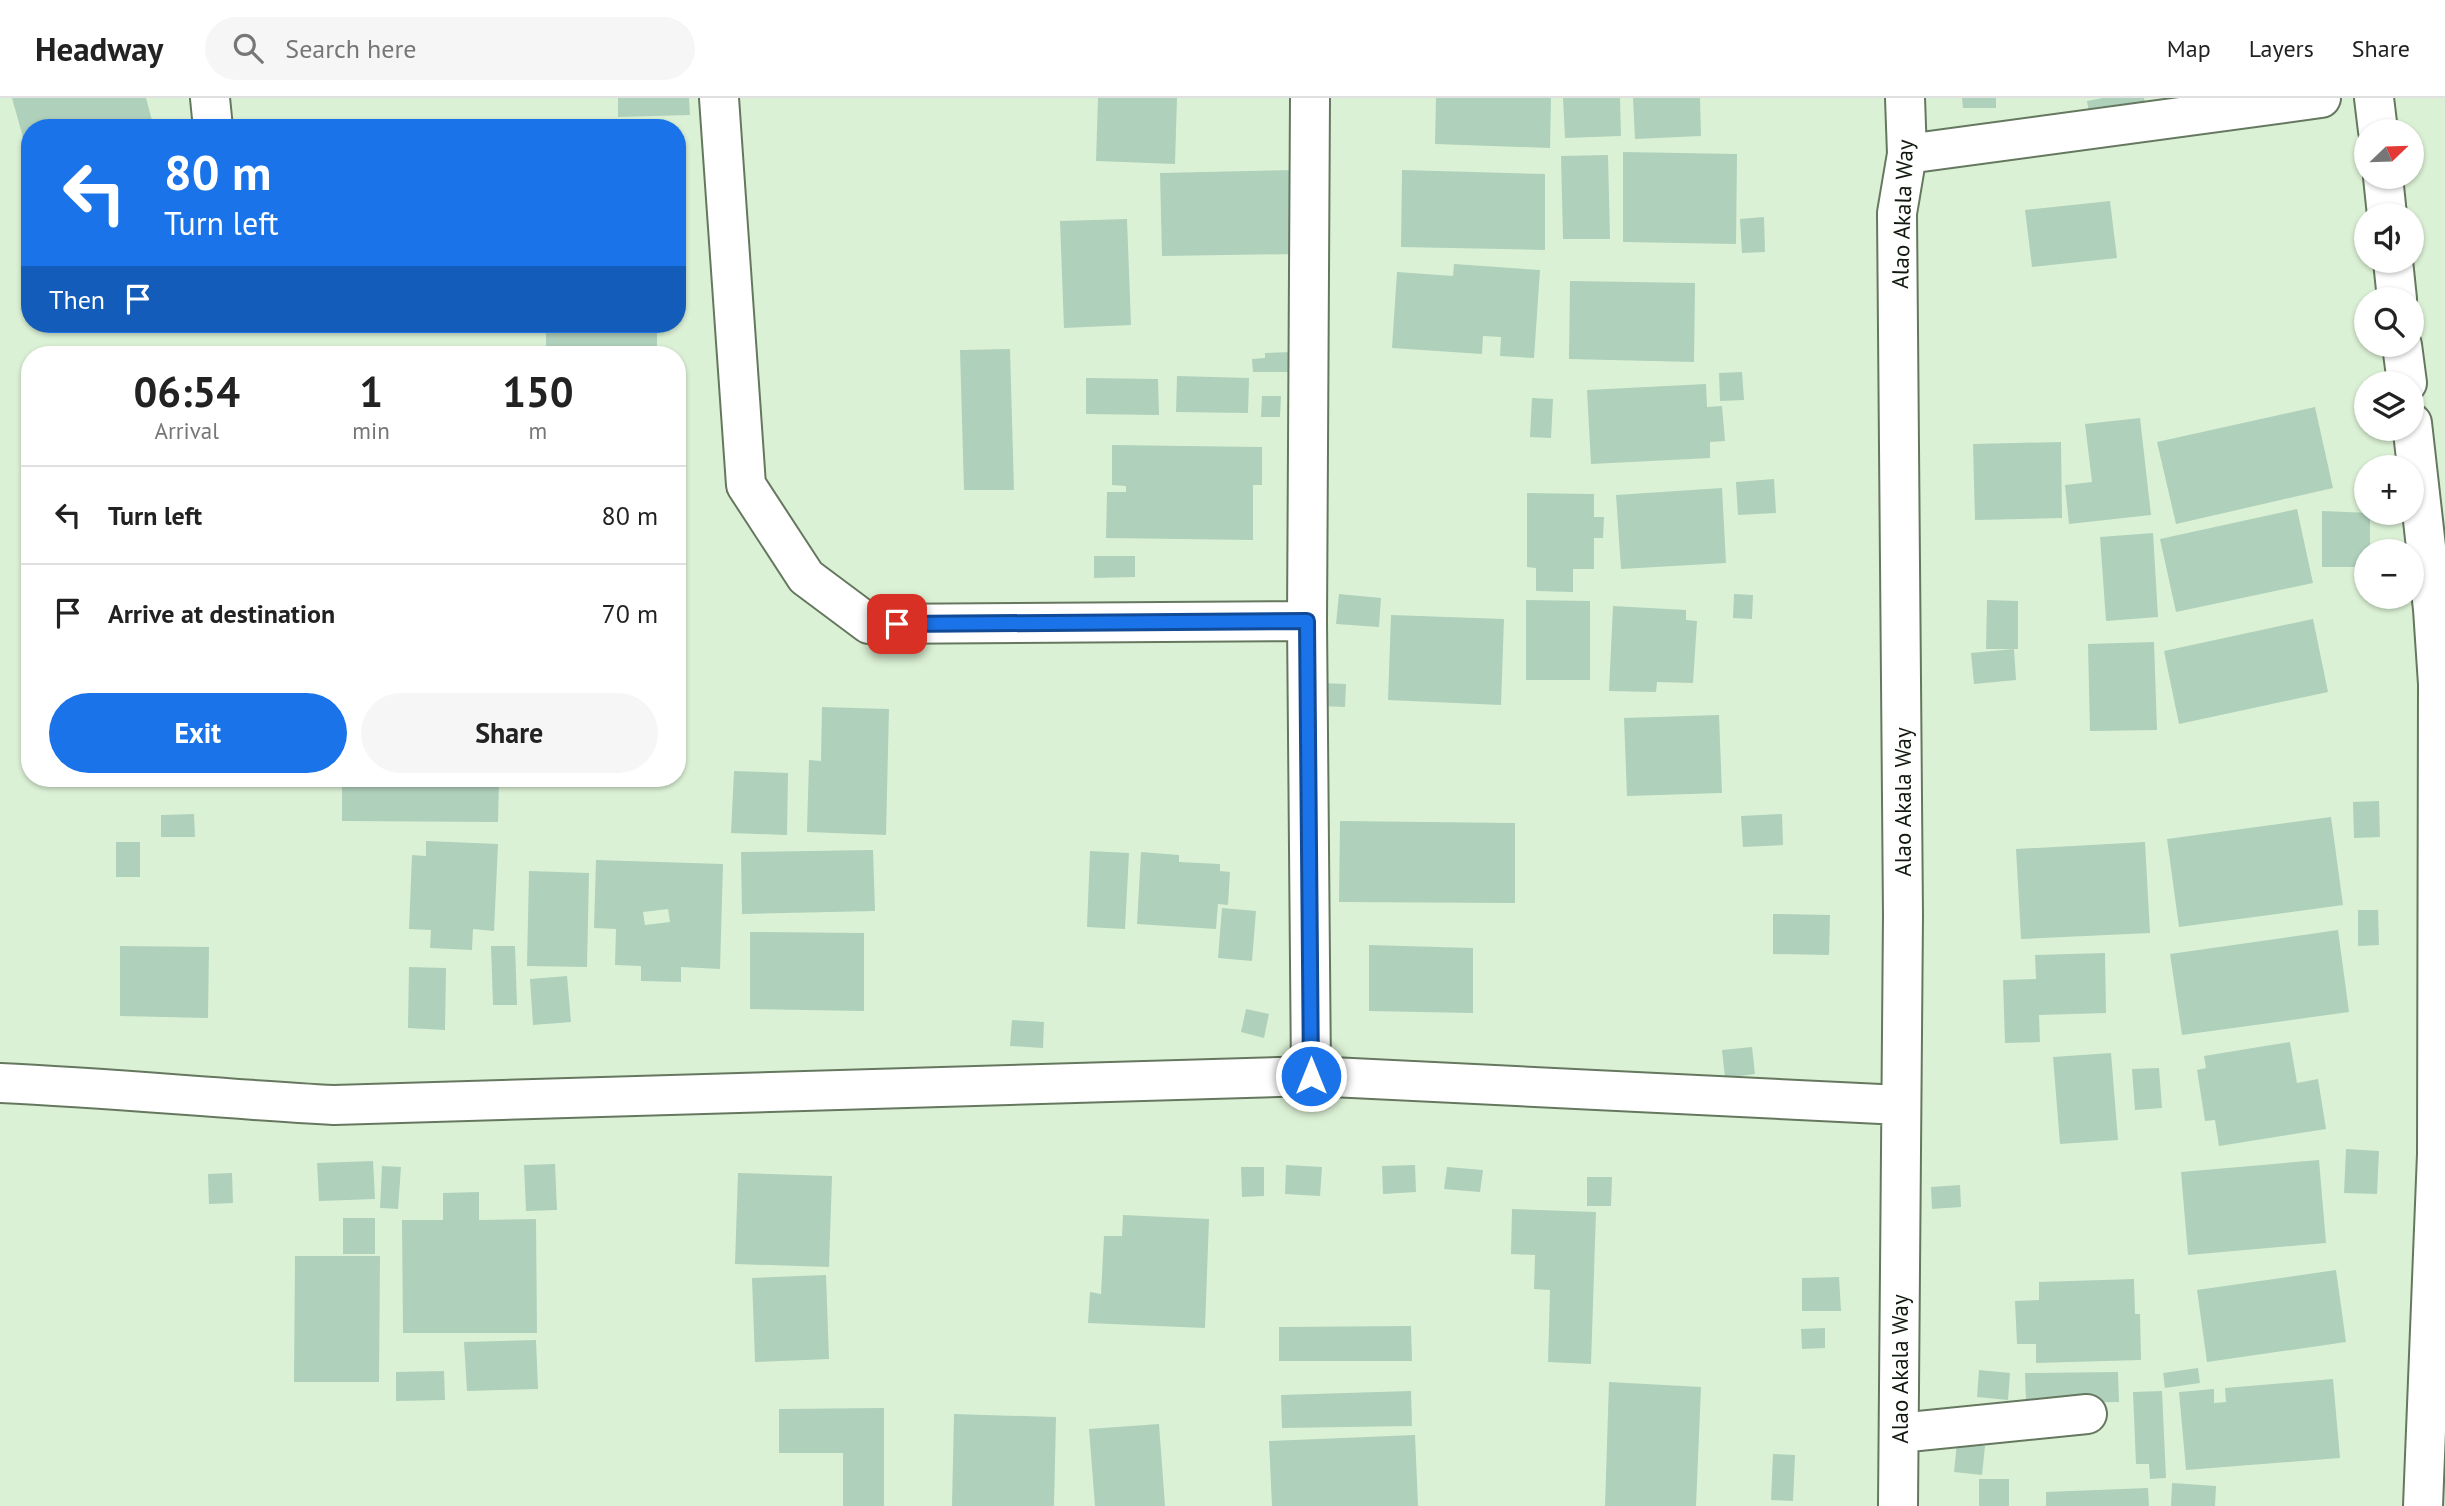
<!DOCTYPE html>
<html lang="en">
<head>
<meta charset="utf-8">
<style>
	body { margin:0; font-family:"PT Sans",sans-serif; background:#f6f6f6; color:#222; height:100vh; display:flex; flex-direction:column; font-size:26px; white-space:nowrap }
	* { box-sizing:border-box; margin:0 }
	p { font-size:23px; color:#767676 }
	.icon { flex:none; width:38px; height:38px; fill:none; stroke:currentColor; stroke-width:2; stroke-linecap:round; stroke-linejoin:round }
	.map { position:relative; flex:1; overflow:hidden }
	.drawer { position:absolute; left:21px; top:248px; width:665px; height:441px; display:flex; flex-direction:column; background:#fff; border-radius:28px; box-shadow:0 2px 5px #0004 }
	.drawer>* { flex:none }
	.top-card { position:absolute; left:21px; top:21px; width:665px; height:214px; border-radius:28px; box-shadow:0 2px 5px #0004; background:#1a73e8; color:#fff; overflow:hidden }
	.needle { width:46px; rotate:67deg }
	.controls { position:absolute; left:2354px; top:21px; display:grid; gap:14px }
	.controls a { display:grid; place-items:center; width:70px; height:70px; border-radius:50%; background:#fff; box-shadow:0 2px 5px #0004; font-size:35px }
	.pin { position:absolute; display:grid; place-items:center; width:60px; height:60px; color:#fff; margin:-30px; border-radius:14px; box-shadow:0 4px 10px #0006 }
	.me { position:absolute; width:77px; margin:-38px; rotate:0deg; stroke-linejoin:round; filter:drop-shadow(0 0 5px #0008) }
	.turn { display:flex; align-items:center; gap:24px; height:147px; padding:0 28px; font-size:32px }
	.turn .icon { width:91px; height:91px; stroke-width:2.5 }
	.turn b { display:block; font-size:49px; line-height:60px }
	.then { display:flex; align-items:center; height:66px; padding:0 28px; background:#0003; gap:14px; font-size:26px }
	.eta { display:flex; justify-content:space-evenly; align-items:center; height:119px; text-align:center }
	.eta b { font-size:42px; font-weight:700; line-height:49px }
	.cta { display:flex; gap:14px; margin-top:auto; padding:14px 28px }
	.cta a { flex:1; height:80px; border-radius:42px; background:#1a73e8; color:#fff; font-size:28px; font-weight:700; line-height:80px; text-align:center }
	.cta a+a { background:#f6f6f6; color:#222 }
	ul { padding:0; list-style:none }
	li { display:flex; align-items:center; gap:21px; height:98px; padding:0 28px; border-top:2px solid #e0e0e0 }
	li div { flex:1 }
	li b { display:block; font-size:26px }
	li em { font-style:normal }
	header { display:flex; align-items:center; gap:42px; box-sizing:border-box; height:98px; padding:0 35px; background:#fff; border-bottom:2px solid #e0e0e0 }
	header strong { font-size:33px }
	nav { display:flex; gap:38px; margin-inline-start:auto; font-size:24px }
	.search { width:490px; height:63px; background:#f6f6f6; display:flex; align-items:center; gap:18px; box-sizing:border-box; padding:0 24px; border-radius:38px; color:#767676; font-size:26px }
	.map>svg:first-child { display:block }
</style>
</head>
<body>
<header>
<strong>Headway</strong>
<div class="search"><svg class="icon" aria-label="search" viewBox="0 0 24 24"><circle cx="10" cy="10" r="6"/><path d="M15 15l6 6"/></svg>Search here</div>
<nav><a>Map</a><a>Layers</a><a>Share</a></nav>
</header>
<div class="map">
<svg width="2445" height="1408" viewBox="0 0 2445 1408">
	<rect width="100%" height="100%" fill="#dbf1d5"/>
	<path fill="#afd0bb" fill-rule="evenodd" d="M12,0H146L154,30H30L29,61Z
		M618,0H689L690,17L618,19Z
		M1098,0H1177L1175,66L1096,63Z
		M1436,0H1551L1550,50L1435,46Z
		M1563,0H1620L1621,38L1565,40Z
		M1633,0H1700L1701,38L1635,41Z
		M1962,0H1996V10H1963Z
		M2103,0H2144L2146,10L2090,21L2087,3Z
		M1623,54L1737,56L1736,146L1623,144Z
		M1608,57L1610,141H1563L1561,58Z
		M1294,72L1296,156L1162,158L1160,75Z
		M1402,72L1545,76V152L1401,149Z
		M2110,103L2117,160L2032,169L2025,112Z
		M1764,119L1765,154L1742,155L1740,121Z
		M1127,121L1131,227L1064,230L1060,123Z
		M1454,166L1540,172L1534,260L1500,258L1501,239L1483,238L1482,256L1392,250L1397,174L1453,178Z
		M1570,183L1695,185L1694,264L1569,261Z
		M657,228V257H546V230Z
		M1010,251L1014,392H964L960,252Z
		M1294,254V274H1253L1252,261L1265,260V255Z
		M1742,274L1744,302L1720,303L1719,275Z
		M1177,278L1249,280L1248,315L1176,314Z
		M1086,280L1158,281L1159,317L1086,316Z
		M1706,286L1707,309L1722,308L1725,343L1710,344V360L1591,366L1587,292Z
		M1262,298H1281L1280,319H1261Z
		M1532,300L1553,301L1551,340L1530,339Z
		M2315,309L2333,390L2176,426L2157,344Z
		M2140,320L2151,417L2069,426L2065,387L2092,384L2085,326Z
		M2061,344L2062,420L1975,422L1973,346Z
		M1112,347L1262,349V387H1253V442L1106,440L1107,394H1126V388L1112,387Z
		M1774,381L1776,415L1738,417L1736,384Z
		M1722,390L1726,465L1621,471L1616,397Z
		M1527,395L1594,396V419H1604L1603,440H1594V471H1573V494L1536,493V470L1527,469Z
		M2297,411L2313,485L2176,514L2160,441Z
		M2322,413L2370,415V453H2366V469H2322Z
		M2153,435L2158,519L2106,523L2100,439Z
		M1094,458H1135V479L1094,480Z
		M1339,496L1381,500L1379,529L1336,526Z
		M1734,496L1753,497L1752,521L1733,520Z
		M1526,502L1590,503V582H1526Z
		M1987,502L2018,503V551H1986Z
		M1613,508L1686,512V522L1697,523L1693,585L1657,584L1656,594L1609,593Z
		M1391,517L1504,521L1501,607L1388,602Z
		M2313,521L2328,594L2179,626L2164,553Z
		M2154,544L2157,632L2090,633L2088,546Z
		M2014,551L2016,582L1974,586L1971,555Z
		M1321,585L1346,586L1345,609L1321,608Z
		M822,609L889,611L886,737L807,734L809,662L821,663Z
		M1719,617L1722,695L1627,698L1624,620Z
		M734,673L788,675L787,737L731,735Z
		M342,681H499L498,724L342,723Z
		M2379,703L2380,739L2354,740L2353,704Z
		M194,716L195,739H161V717Z
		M1782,716L1783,747L1743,749L1741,718Z
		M2331,719L2343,807L2179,829L2167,741Z
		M1340,723L1515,725V805L1339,804Z
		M426,743L498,746L494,833L473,831L472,852L430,850L431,832L409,831L412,757L426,758Z
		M116,744H140V779H116Z
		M2145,744L2150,835L2021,841L2016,751Z
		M873,752L875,813L742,816L741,754Z
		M1090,753L1129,755L1125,831L1087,829Z
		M1141,754L1179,757V764L1220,766V773L1230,774L1228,807L1218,806L1216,831L1137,826Z
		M596,762L723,766L720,871L681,869V884L641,883V868L615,867L616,831L594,830ZM668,811L670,824L645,827L643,814Z
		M529,773L589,775L587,869L527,868Z
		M1222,810L1256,813L1252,863L1218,860Z
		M2358,812H2378L2379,847L2358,848Z
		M1773,816L1830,817L1829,857L1773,856Z
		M2338,832L2349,914L2182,937L2170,856Z
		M750,834L864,835V913L750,911Z
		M1369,847L1473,850V915L1369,913Z
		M120,848L209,849L208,920L120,918Z
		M491,848H515L517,907H493Z
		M2105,855L2106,915L2039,917L2040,944L2005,945L2003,882L2036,881L2035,857Z
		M409,869L446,870L445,932L408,930Z
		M567,878L571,924L533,927L530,881Z
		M1246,911L1269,916L1264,940L1241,934Z
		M1012,922L1044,924L1043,950L1010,948Z
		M2290,944L2297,985L2318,981L2326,1031L2219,1048L2215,1022L2205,1023L2197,972L2206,970L2204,958Z
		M1752,949L1755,976L1725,980L1722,952Z
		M2111,955L2118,1042L2060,1046L2053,959Z
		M2159,970L2162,1010L2135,1012L2132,971Z
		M2346,1051L2379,1053L2377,1096L2344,1095Z
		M2319,1062L2326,1145L2188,1157L2181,1074Z
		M373,1063L375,1101L319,1103L317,1065Z
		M555,1066L557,1112L526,1113L524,1067Z
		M1286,1067L1322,1069L1320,1098L1285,1096Z
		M1415,1067L1416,1094L1383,1096L1382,1068Z
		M382,1068L401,1069L398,1111L380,1110Z
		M1241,1069H1264V1098L1242,1099Z
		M1447,1069L1483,1072L1480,1094L1444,1091Z
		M232,1075L233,1105L209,1106L208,1076Z
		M738,1075L832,1078L829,1169L735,1166Z
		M1587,1079H1612L1611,1108H1587Z
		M1960,1087L1961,1109L1932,1111L1931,1089Z
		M479,1094V1122L536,1121L537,1235H403L402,1122H443V1095Z
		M1512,1111L1596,1114L1591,1266L1548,1264L1550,1192L1534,1191L1535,1157L1511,1156Z
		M1123,1117L1209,1121L1205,1230L1088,1225L1090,1194L1101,1196L1104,1138H1122Z
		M343,1120H375V1156H343Z
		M295,1158H380L379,1284H294Z
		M2336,1172L2346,1244L2207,1264L2197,1192Z
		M826,1177L829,1261L755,1264L752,1180Z
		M1839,1179L1841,1213H1802V1180Z
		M2134,1181L2135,1216H2140L2141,1262L2036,1265V1246H2017L2015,1203L2039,1202V1184Z
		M1411,1228L1412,1263H1279V1229Z
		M1825,1230V1250L1802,1251L1801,1231Z
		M536,1242L538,1291L467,1293L464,1244Z
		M2198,1270L2200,1285L2165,1290L2163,1275Z
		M1979,1272L2010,1275L2008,1302L1977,1299Z
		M444,1273L445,1302L396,1303V1274Z
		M2118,1274L2119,1304L2026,1305L2025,1275Z
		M2333,1281L2340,1360L2186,1372L2179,1294L2214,1291V1305L2226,1304L2225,1290Z
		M1609,1284L1701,1289L1696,1408H1605Z
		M1411,1293L1412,1328L1282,1330L1281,1297Z
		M2162,1293L2166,1380L2150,1381L2149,1366H2136L2133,1294Z
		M884,1310V1408H843V1355H779V1311Z
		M954,1316L1056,1319L1054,1408H952Z
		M1159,1326L1165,1408H1095L1089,1331Z
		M1415,1337L1418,1408H1272L1269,1343Z
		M1957,1345L1985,1348L1982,1377L1954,1374Z
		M1773,1356L1795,1357L1793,1403L1771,1402Z
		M1979,1381H2009V1408H1979Z
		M2172,1385L2216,1388L2215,1408H2171Z
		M2148,1390L2149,1408H2046V1394Z"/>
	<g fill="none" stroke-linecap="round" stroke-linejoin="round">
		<defs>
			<path id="minor" d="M210,0L213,30
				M719,0L746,387L806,479L869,526L1307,523
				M1310,0L1307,523L1311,978
				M2374,0L2378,33
				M1907,56L2321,0
				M2383,79L2387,117
				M2393,163L2397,201
				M2402,247L2407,285
				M2412,325L2433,511L2438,586L2437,1056L2423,1408
				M0,985C111,990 222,1001 334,1007L1311,978L1901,1007
				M1899,1335L2087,1316
				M1898,1408L1903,817L1897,115L1907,56L1905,0"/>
		</defs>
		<use href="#minor" stroke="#65785f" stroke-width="42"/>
		<use href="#minor" stroke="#fff" stroke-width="38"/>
	</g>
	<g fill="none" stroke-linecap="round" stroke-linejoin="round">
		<defs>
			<path id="route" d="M897,526L1307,523L1311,978"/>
		</defs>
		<use href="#route" stroke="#114b97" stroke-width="18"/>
		<use href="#route" stroke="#1a73e8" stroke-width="12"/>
	</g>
	<g text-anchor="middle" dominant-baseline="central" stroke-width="5" stroke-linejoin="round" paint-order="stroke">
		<g font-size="23" fill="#121a10" stroke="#fff">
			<text transform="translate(1902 116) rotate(-88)">Alao Akala Way</text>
			<text transform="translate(1902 704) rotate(-90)">Alao Akala Way</text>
			<text transform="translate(1899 1271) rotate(-90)">Alao Akala Way</text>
		</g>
	</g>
</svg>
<div class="controls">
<a><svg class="needle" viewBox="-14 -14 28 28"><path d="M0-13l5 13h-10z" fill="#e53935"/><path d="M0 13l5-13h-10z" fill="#767676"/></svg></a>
<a><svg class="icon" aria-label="sound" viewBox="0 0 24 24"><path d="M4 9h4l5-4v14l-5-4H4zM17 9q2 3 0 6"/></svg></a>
<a><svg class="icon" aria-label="search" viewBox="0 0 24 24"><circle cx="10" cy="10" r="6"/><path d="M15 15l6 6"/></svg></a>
<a><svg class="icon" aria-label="layers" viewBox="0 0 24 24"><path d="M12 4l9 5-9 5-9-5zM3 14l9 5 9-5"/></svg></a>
<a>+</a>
<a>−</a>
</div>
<div class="pin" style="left:897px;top:526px;background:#d93025"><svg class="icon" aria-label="arrive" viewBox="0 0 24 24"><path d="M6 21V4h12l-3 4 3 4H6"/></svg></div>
<svg class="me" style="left:1311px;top:978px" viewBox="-20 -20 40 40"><circle r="17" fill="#1a73e8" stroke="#fff" stroke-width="3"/><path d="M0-11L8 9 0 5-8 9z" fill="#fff"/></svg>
<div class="top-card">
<div class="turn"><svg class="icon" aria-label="left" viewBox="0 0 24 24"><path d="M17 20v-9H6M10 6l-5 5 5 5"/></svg><div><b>80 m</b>Turn left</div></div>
<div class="then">Then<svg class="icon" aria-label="arrive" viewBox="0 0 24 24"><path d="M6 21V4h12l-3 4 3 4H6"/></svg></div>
</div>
<section class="drawer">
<div class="eta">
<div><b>06:54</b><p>Arrival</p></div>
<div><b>1</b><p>min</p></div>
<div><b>150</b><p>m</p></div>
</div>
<ul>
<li><svg class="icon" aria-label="left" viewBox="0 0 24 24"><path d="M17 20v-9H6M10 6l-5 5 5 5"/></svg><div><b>Turn left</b></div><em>80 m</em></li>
<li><svg class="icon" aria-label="arrive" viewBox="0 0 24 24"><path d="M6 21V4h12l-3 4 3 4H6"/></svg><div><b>Arrive at destination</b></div><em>70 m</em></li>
</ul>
<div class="cta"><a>Exit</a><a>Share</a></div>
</section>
</div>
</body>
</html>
